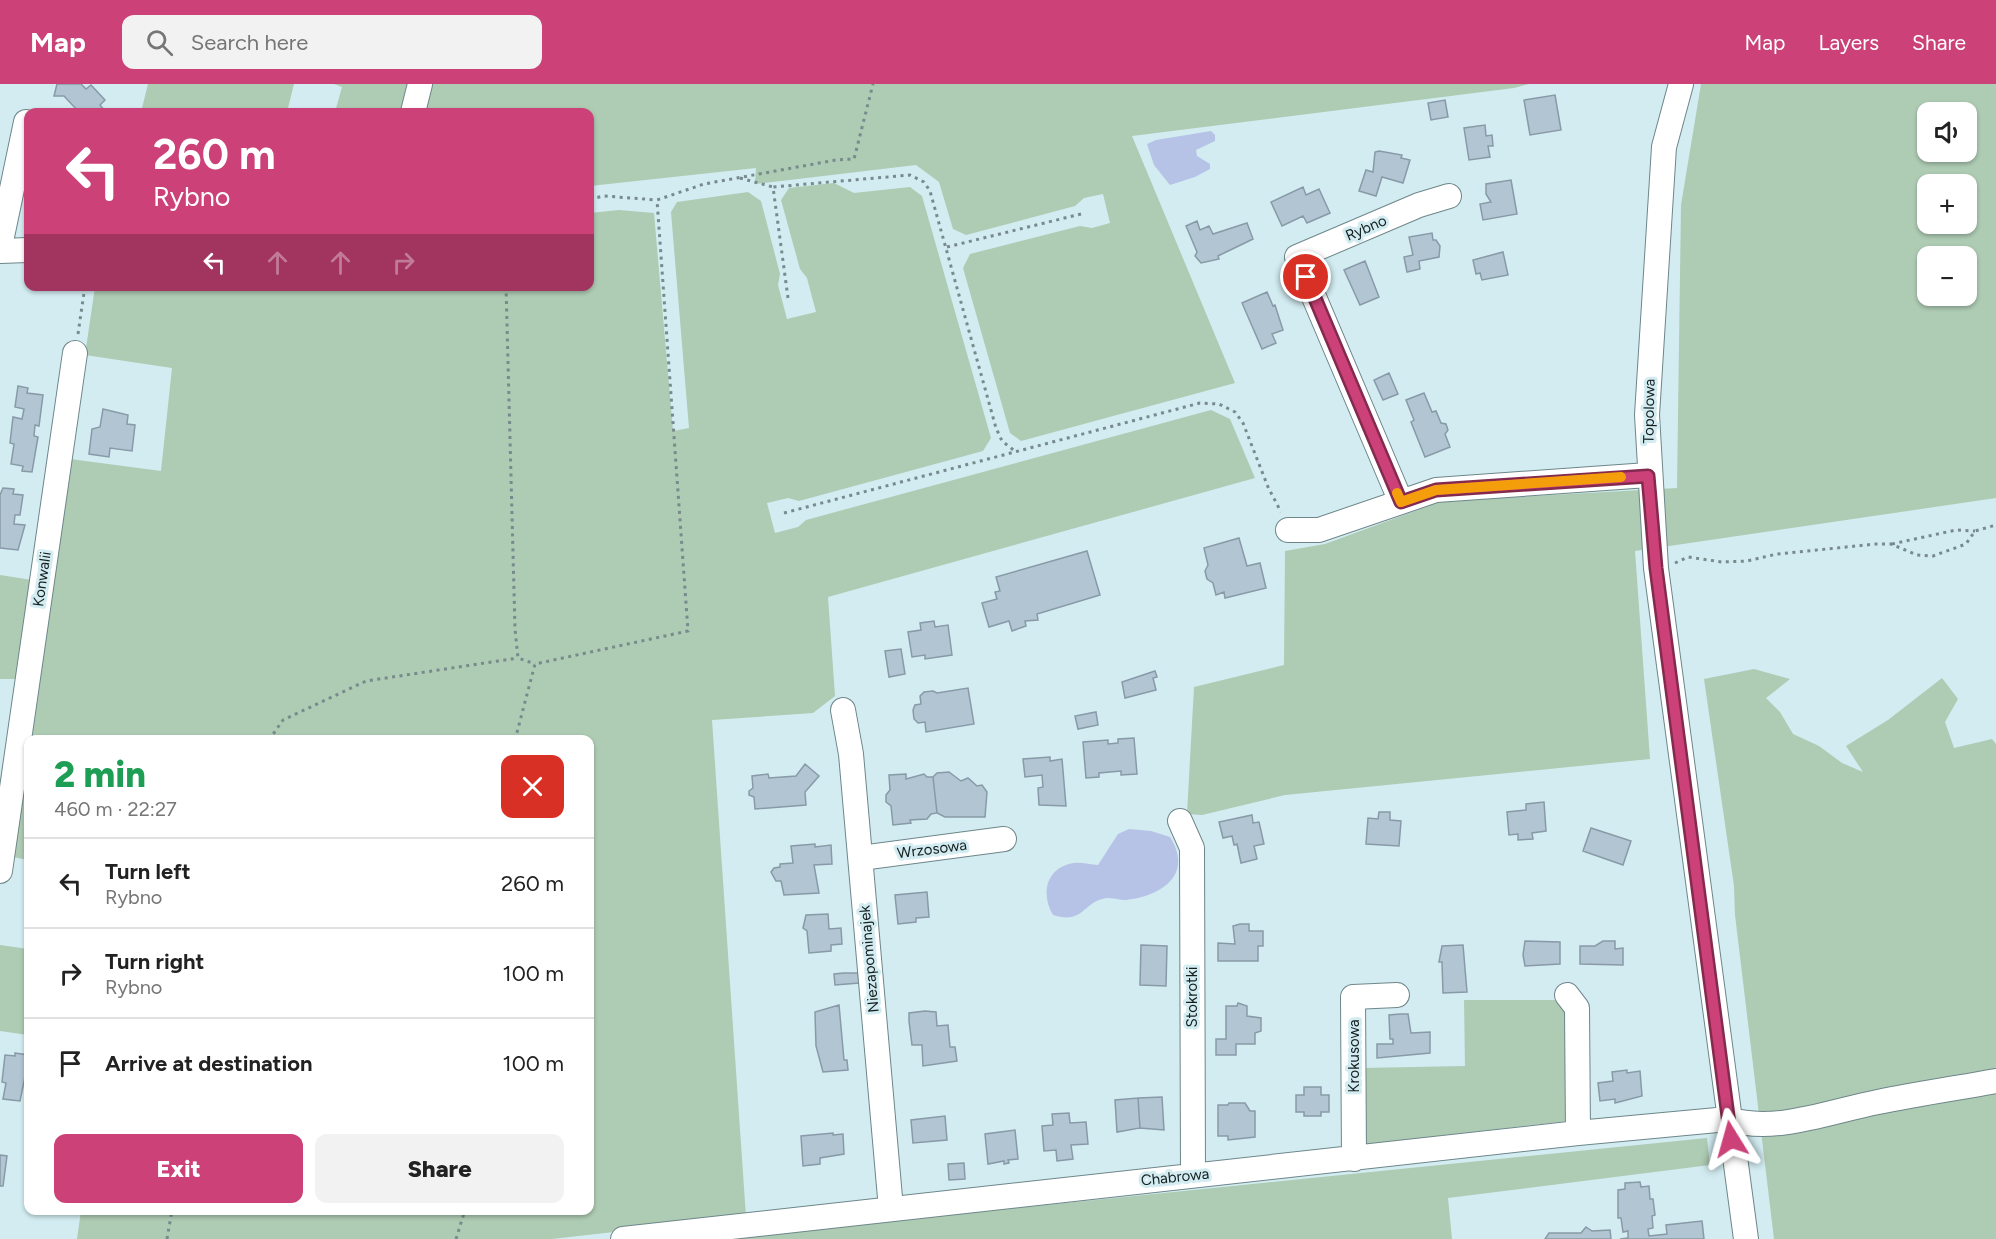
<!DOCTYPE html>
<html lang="en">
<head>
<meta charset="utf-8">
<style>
	body { margin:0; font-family:Figtree,sans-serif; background:#f2f2f2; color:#222; height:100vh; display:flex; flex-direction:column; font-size:22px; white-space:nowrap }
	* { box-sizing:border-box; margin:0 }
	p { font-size:20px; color:#767676 }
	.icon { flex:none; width:33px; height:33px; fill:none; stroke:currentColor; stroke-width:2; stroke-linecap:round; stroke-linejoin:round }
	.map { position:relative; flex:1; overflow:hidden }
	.sheet { position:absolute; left:24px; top:651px; width:570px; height:480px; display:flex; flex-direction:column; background:#fff; border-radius:12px; box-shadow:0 2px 4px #0004 }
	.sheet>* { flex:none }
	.hud { position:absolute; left:24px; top:24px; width:570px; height:183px; border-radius:12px; box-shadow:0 2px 4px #0004; background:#cb4178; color:#fff; overflow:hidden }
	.fabs { position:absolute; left:1917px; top:18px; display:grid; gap:12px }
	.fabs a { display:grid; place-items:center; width:60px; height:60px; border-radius:12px; background:#fff; box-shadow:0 2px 4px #0004; font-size:30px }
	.pin { position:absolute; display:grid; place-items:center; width:51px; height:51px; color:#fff; margin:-26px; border:3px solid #fff; border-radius:50%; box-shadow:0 2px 6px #0007 }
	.me { position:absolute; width:66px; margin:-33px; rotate:352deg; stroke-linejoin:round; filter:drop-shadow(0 0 4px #0008) }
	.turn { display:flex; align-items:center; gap:21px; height:126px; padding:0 30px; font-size:27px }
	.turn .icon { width:78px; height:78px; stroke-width:2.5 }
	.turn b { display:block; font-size:42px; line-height:51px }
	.lanes { display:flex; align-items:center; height:57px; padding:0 30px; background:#0003; justify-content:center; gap:30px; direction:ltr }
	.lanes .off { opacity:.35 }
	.round { display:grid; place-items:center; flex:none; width:63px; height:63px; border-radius:12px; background:#f2f2f2 }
	.overview { display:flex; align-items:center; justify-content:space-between; height:102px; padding:0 30px }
	h1 { font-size:36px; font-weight:800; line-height:45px; color:#1e9e55 }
	.button { display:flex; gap:12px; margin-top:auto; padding:12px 30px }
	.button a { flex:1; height:69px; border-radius:12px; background:#cb4178; color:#fff; font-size:24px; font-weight:800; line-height:69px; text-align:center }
	.button a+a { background:#f2f2f2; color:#222 }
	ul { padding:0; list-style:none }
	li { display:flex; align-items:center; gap:18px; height:90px; padding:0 30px; border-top:2px solid #e0e0e0 }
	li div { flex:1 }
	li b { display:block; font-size:22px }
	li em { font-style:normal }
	header { display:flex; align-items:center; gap:36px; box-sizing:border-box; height:84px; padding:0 30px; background:#cb4178; color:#fff }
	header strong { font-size:28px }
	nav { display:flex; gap:33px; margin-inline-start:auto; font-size:21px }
	.search { width:420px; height:54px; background:#f2f2f2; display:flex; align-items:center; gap:15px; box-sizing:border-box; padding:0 21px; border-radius:12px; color:#767676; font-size:22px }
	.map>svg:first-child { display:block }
</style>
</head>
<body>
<header>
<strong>Map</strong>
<div class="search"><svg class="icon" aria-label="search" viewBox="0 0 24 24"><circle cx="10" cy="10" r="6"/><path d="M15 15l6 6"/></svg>Search here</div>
<nav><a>Map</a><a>Layers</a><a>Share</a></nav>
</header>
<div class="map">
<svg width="1996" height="1155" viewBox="0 0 1996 1155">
	<rect width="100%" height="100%" fill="#d2ecf1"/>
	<path fill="#aecbb3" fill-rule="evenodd" d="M148,0H294L287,28H141Z
		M334,0H412L405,28H335L342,3Z
		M427,0H1529L1514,4L1132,52L1235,299L1021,357L1010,349L963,184L970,170L1080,142L1092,144L1110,139L1103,110L1084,114L1075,122L966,151L953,145L939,98L916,81L755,100L756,84L590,102V28H419Z
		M1701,0H1996V414L1635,467L1650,675L1285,711L1202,731L1187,730L1194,603L1284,581L1285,467L1325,460L1442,417L1677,404L1681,121ZM1928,28H1966V68H1928ZM1928,100H1966V140H1928ZM1928,172H1966V212H1928Z
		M834,99L854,109L910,103L922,112L991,354L983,367L799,417L788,414L767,419L775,449L798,443L806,436L1211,326L1230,335L1255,394L828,513L835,612L813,629L712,636L746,1133L552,1155H77L81,1127L590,1126V656H29L70,375L161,387L172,284L85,271L95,203L590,202V129L619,126L654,129L673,347L689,344L671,128L677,118L748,108L761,117L780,190L778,201L787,235L816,228L807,194L800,185L781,116L789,104Z
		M0,491L32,496L18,595H0Z
		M1754,585L1790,595L1766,614L1780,628L1793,650L1819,662L1842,679L1863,688L1846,662L1888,636L1942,594L1958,615L1945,638L1954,664L1992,655L1996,660V1155H1774L1735,831L1734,802L1704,595Z
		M28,661V776L13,773Z
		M0,861L28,865V951L0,947Z
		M1464,916H1556L1570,930L1568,1037L1361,1061L1362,984L1465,982Z
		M1707,1054L1710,1081L1448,1114L1452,1155H710Z"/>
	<path fill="#b6c3e6" d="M1211,47L1215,51V57L1196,66L1197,72L1210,80V85L1195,93L1170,101L1154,81L1147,60L1156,56Z
		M1129,745L1151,747L1170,753C1194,791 1161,812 1126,816C1120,816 1113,814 1107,814C1083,817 1084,841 1053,831C1042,813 1044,787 1069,780C1077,777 1089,780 1098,781L1118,750Z"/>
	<path fill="#b2c5d2" stroke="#889aa7" stroke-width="1.5" d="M57,0H81L86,5L91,1L105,16L100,21L106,28H79L64,12H54Z
		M1555,11L1561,46L1530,51L1524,16Z
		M1445,16L1448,33L1431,36L1428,19Z
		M1485,41L1486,52L1492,51L1493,62H1488L1490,73L1469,76L1464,44Z
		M1379,67L1402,71L1401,74L1410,76L1403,99L1382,93L1376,112L1359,107L1366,86L1373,88L1375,68Z
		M1511,96L1517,130L1483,136L1480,120L1491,118L1486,110V100Z
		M1303,103L1306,111L1319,105L1330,129L1307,139L1303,132L1282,142L1271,118Z
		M1197,137L1200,146L1209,142L1213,150L1247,139L1253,155L1218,172L1219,175L1201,179L1195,172L1197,168L1186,142Z
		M1432,149L1433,156H1436L1440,162L1439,173L1419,177L1420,185L1407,188L1404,173L1413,171L1409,153Z
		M1503,168L1508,191L1482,196L1480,189L1476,190L1473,176Z
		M1365,177L1379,213L1360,221L1344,186Z
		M1267,208L1273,222L1275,221L1283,246L1272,250L1276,259L1262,265L1242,219Z
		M1389,289L1398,310L1383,316L1374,296Z
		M18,302L28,304L27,309L43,311L39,342L35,341L34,352L38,353L32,388L22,387L23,382L11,380L14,360L10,359L13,333L22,335L24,325L15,323Z
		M1424,309L1432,328L1436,327L1441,339L1446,340L1448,346L1445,350L1450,363L1425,373L1411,338L1414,336L1406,316Z
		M103,325L128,331L127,340L135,341L132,367L110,364L109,373L89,370L92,345L100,343Z
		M3,404L14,405L13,410L23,411L20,431H15L14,440L25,441L18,466L0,464V411Z
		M1239,454L1247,482L1260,479L1266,504L1225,514L1224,508L1216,511L1213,499L1207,495L1205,487L1208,481L1204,464Z
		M1087,467L1100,511L1037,530L1038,536L1025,537L1026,542L1012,547L1009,537L989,543L982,519L997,515L995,508L1000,507L996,493Z
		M934,537L935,543L948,541L952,571L925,575V571L912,573L908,548L921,546L920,539Z
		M901,565L905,590L889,593L885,567Z
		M1155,587L1157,593L1153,594L1156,606L1125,614L1122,598Z
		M968,604L974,640L926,648L925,638L918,639L914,635L913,626L915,621L921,620L920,612L924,608L933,607L937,609Z
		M1096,628L1098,641L1078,645L1075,632Z
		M1134,654L1137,690L1121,691V687L1099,689V693L1086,694L1083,658L1108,656V660L1118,659V655Z
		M1050,673V677L1062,675L1066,722L1039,721L1038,704L1043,703L1042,691L1025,693L1023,675Z
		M805,680L819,692L805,708L806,721L755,725L754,713L749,711V707L753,704L752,692L768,690L769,694L796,692Z
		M949,688L961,697L968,694L977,702L982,701L987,708L985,733H945L937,729L933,693L937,689Z
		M906,690V695L924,690L927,693H933L937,729L931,730L927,735L910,736L911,739L893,741L891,722L886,718V711L890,706L889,691Z
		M1544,718L1546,747L1532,749L1533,755L1518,756V750L1509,751L1507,728L1526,726V720Z
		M1379,728H1390V736L1401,737L1399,762L1366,760L1368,734L1378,735Z
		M1252,731L1253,739L1259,738L1264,760L1254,762L1257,775L1241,779L1237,760L1234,761L1232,752L1223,754L1219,738Z
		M1591,744L1631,757L1623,781L1583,767Z
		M815,760V763L831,761L832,780L814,781L819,809L784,811L781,797H776L771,788L774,784L780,783V780L793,779L791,762Z
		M927,808L929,833L916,834V838L898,840L895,811Z
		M828,830L829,845L841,844L842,860L831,861V867L809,869L807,847L803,844L806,831Z
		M1240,840H1249V847H1263V862H1258V877H1218V859L1235,860L1233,842Z
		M1525,857L1560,858V880L1525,882L1523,871Z
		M1603,857H1615V865L1623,864V881L1580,880V862H1595Z
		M1141,861L1167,862L1166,902L1140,901Z
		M1463,861L1467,908L1443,909L1442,878H1439L1442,862Z
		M844,889H858L859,899L835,901L834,890Z
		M1238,919L1247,922V932L1261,934V947L1255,949V960H1236V971H1216V955H1226V922H1237Z
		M839,921L844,976H847L848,986L823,988L816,962L815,928Z
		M925,927L936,928L937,942L948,941L950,963H955L957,977L923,982L922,961H912L909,937V929Z
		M1400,930H1408L1411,949L1430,948V969L1377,974V960H1393V955H1390L1389,931Z
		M15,969L28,971V988H26L20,1017L3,1015L6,999L2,998L5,971L15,972Z
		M1627,986V989L1640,987L1642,1012L1615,1019V1015L1600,1017L1598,999L1613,997L1612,988Z
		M1304,1003H1321V1011H1329V1028H1321V1032H1304V1028H1296V1011H1304Z
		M1162,1013L1164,1046L1140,1044L1138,1014Z
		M1138,1014L1140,1044L1117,1048L1115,1016Z
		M1229,1019H1245L1250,1027H1255V1053L1228,1056V1052H1218V1021H1228Z
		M1069,1029L1070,1039L1086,1038L1088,1060L1071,1061L1073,1075L1057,1077L1056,1066L1044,1067L1042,1042L1053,1041L1052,1030Z
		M945,1032L947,1056L913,1059L911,1036Z
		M1015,1046L1018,1075L1008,1076L1009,1079L1004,1080V1077L988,1080L985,1050Z
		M833,1049V1051L843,1050L844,1070L820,1074V1080L803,1082L801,1052Z
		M0,1071L7,1072L3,1102H0Z
		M964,1079L965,1095L949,1096L948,1080Z
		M1640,1098L1641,1103L1649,1102L1650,1115H1653L1655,1131L1652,1132L1653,1144L1648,1145L1649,1152L1667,1150L1666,1141L1702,1137L1704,1155H1620L1628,1154V1147L1623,1148L1621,1134H1618V1106L1625,1105V1099Z
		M1586,1143L1592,1147L1610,1146L1611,1155H1545L1549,1149H1581Z"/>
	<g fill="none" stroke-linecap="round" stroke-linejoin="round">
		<defs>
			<path id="minor" d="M1681,0L1664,63L1647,331L1656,484L1746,1155
				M413,28L420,0
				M0,162L26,38
				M0,167L28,166
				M1401,418L1297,173L1419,121L1449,112
				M1288,446H1319L1436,406L1648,391
				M843,626L851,670L891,1125
				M1180,737L1192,764L1193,1091
				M861,774L1004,755
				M0,787L75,269
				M1567,911L1577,924L1578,1049
				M1354,1075L1353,913L1397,911
				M623,1155L1578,1049L1728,1035C1775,1050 1831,1027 1878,1018C1917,1010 1957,1004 1996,997"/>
		</defs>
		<use href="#minor" stroke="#6e868a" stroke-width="26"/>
		<path stroke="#788a8d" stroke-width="3" stroke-dasharray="3 4.5" stroke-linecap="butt" d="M740,94L773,103
			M590,115L604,112L657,116
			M947,163L1085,129
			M506,202L515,545L518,574L535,580
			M788,214L773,103L910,91L924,98L930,107L996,344L1002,357L1016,368
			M78,250L85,202
			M784,429L1200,319L1219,320L1235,328L1243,339L1268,403L1281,428
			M1892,460L1956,446L1975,447
			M1675,479L1688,473L1722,478L1747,477L1777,470L1876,460H1891L1917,471L1933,472L1966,460L1975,447L1996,441
			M269,656L283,636L366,597L518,574
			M515,656L535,580L688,547L657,116L704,100L836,76L854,75L873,0
			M167,1155L172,1126
			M456,1155L465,1126"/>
		<use href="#minor" stroke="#fff" stroke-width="24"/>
	</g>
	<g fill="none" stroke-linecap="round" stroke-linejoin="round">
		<defs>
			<path id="route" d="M1306,193L1401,418L1436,406L1648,392L1656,484L1731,1055"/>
		</defs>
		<use href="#route" stroke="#842a4e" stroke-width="15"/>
		<use href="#route" stroke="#cb4178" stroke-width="10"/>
		<path stroke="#f59e0b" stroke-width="10" d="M1397,409L1401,418L1436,406L1621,393"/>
	</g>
	<g text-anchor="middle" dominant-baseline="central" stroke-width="6" stroke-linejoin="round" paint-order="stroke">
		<g font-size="15" fill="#141e1f" stroke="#d2ecf1">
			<text transform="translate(1366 144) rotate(-23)">Rybno</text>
			<text transform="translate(1649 327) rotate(-89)">Topolowa</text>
			<text transform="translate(42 495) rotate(-82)">Konwalii</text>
			<text transform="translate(932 765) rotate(-7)">Wrzosowa</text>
			<text transform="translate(869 875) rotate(-95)">Niezapominajek</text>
			<text transform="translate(1192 913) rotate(-90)">Stokrotki</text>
			<text transform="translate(1354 972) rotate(-90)">Krokusowa</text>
			<text transform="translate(1175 1093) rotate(-6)">Chabrowa</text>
		</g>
	</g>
</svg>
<div class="fabs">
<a><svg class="icon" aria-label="sound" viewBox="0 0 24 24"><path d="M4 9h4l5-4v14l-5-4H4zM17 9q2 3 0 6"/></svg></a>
<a>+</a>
<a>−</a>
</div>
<div class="pin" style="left:1306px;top:193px;background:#d93025"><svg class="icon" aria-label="arrive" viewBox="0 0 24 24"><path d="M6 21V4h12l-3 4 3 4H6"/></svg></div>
<svg class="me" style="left:1731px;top:1055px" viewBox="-20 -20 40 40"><path d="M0-17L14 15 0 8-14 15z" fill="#cb4178" stroke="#fff" stroke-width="4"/></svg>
<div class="hud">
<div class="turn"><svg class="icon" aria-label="left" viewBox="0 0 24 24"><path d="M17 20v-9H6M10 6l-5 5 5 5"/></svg><div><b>260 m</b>Rybno</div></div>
<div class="lanes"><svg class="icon" aria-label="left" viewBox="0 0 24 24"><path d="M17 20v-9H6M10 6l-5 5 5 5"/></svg><svg class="icon off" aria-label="ahead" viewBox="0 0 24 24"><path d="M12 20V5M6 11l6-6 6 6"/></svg><svg class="icon off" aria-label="ahead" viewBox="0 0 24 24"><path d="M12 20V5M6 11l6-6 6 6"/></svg><svg class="icon off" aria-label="right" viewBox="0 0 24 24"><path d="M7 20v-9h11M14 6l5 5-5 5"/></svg></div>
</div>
<section class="sheet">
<div class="overview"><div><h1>2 min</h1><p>460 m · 22:27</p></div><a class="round" style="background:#d93025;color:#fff"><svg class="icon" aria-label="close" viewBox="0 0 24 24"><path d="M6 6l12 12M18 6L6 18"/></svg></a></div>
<ul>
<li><svg class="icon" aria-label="left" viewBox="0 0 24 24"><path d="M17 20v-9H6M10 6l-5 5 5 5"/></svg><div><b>Turn left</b><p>Rybno</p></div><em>260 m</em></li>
<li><svg class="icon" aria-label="right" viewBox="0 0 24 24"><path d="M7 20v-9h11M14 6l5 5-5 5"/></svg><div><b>Turn right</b><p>Rybno</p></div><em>100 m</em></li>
<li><svg class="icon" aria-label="arrive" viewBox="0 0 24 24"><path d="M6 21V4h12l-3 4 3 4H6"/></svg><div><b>Arrive at destination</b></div><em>100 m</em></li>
</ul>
<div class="button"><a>Exit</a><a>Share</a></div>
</section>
</div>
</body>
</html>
